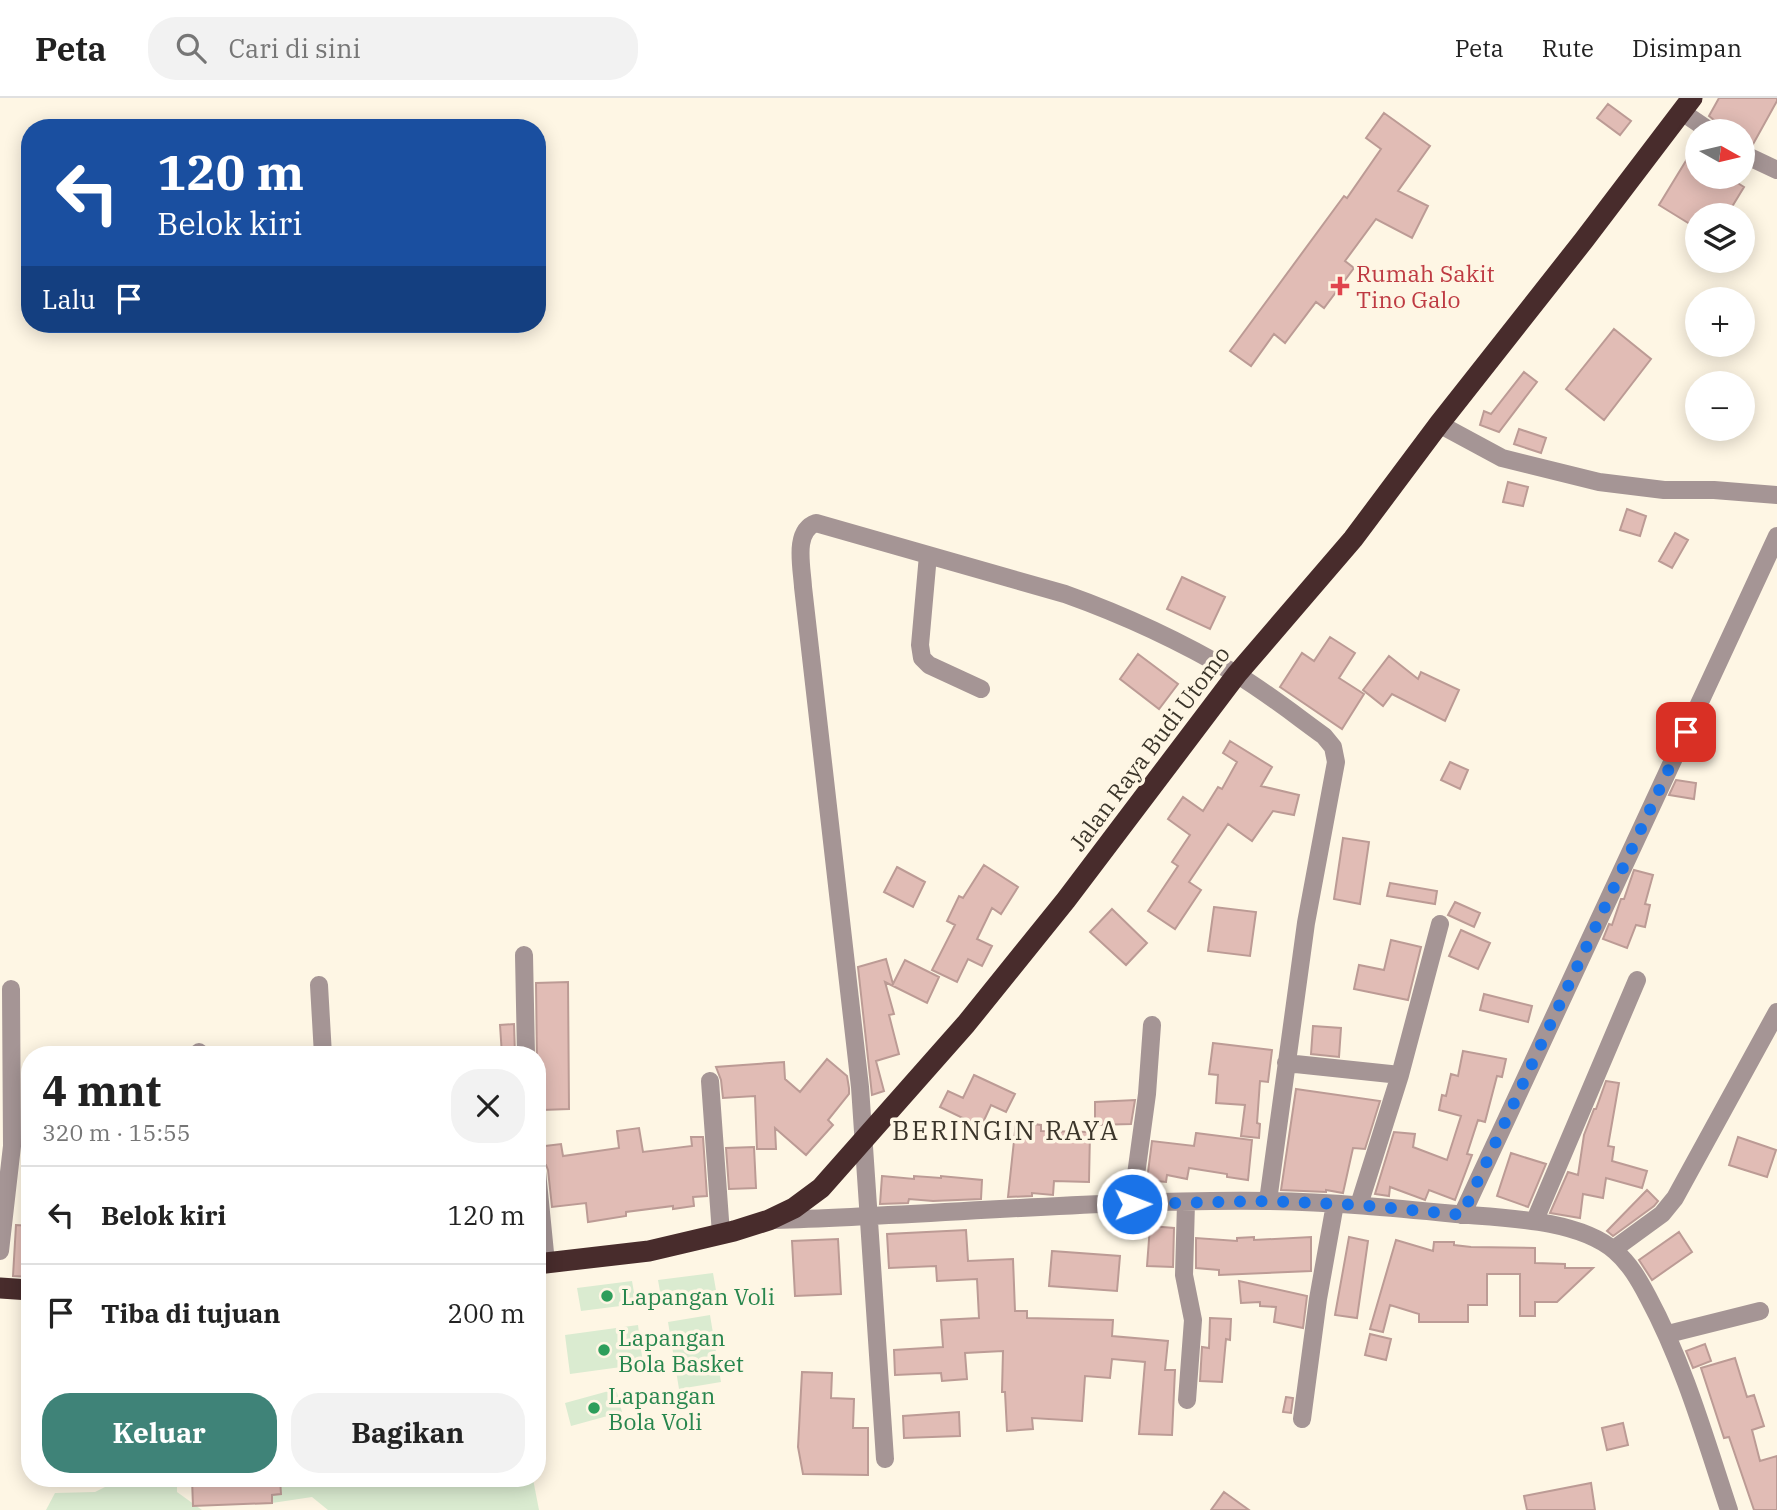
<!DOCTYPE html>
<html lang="id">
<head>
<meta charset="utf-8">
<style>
	body { margin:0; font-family:"IBM Plex Serif",serif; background:#f2f2f2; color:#222; height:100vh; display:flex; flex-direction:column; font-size:26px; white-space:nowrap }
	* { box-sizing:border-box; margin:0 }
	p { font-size:23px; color:#767676 }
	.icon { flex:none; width:38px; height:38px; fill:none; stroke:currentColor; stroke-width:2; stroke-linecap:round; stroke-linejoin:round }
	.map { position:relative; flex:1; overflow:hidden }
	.sheet { position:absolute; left:21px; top:948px; width:525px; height:441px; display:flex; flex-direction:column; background:#fff; border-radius:28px; box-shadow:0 4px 18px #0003 }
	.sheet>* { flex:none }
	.banner { position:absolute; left:21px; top:21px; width:525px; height:214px; border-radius:28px; box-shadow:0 4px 18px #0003; background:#1a4fa0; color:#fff; overflow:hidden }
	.needle { width:46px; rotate:98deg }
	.fabs { position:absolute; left:1685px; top:21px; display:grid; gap:14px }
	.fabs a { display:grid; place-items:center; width:70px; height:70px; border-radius:50%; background:#fff; box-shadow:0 4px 18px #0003; font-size:35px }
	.pin { position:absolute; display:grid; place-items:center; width:60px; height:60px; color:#fff; margin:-30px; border-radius:14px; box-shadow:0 4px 10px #0006 }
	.me { position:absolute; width:77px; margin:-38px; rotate:89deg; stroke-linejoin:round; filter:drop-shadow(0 0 5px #0008) }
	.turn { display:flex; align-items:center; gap:24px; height:147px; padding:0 21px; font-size:32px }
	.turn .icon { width:91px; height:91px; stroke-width:2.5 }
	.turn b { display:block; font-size:49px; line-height:60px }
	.then { display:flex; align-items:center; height:66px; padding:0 21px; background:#0003; gap:14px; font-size:26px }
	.round { display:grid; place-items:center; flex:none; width:74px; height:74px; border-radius:28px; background:#f2f2f2 }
	.headline { display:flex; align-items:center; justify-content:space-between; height:119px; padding:0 21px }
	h1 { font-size:42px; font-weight:700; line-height:52px }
	.action { display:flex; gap:14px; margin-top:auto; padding:14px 21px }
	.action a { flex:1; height:80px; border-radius:28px; background:#3f8378; color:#fff; font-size:28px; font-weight:700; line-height:80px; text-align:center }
	.action a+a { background:#f2f2f2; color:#222 }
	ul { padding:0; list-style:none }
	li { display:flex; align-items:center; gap:21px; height:98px; padding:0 21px; border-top:2px solid #e0e0e0 }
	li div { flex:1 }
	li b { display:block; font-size:26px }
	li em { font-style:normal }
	header { display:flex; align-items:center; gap:42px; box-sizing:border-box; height:98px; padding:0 35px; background:#fff; border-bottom:2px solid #e0e0e0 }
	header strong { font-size:33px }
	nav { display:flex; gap:38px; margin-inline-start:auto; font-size:24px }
	.search { width:490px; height:63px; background:#f2f2f2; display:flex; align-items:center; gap:18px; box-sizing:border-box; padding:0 24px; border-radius:28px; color:#767676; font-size:26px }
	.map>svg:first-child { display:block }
</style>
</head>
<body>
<header>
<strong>Peta</strong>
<div class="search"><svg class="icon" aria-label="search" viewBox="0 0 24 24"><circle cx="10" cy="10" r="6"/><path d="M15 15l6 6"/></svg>Cari di sini</div>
<nav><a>Peta</a><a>Rute</a><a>Disimpan</a></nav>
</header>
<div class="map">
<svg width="1777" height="1412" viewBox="0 0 1777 1412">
	<rect width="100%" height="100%" fill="#fef6e4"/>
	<path fill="#daebd0" d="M713,1175L717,1198L662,1205L658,1182Z
		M632,1183L636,1206L581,1213L577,1190Z
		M710,1217L721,1284L679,1291L668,1224Z
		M638,1227L643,1266L570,1276L565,1237Z
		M616,1291L622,1314L571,1328L565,1305Z
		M121,1381H177V1394L202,1412H46L55,1395L95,1394Z
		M290,1381H533L539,1412H328L312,1399L272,1405V1397L281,1396L280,1383Z"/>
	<path fill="#e1bcb5" stroke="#bc9b95" stroke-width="2" d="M1719,0H1777V3L1752,48L1743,45V33H1721L1720,27L1709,18Z
		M1608,6L1631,23L1620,37L1597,20Z
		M1384,15L1430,48L1398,93L1428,108L1412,140L1376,121L1345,163L1354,170L1324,210L1316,204L1285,245L1274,236L1251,268L1230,253L1344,98L1347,100L1381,51L1366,40Z
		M1698,43V79H1728L1744,89L1727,117H1698V131L1659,107Z
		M1614,231L1651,261L1604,322L1566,291Z
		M1524,274L1537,284L1499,334L1480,327L1484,313L1491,316Z
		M1519,331L1546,340L1541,355L1514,346Z
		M1508,384L1528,389L1523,408L1503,404Z
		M1627,411L1646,418L1640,438L1620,432Z
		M1675,435L1688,442L1672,470L1659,463Z
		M1182,479L1225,499L1210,531L1167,511Z
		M1330,539L1355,555L1339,580L1364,596L1342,631L1280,589L1302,555L1314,563Z
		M1138,556L1178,586L1159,611L1120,581Z
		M1389,558L1418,581L1421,574L1459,592L1445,623L1392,596L1383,608L1363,592Z
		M1230,643L1272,669L1261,688L1299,697L1294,717L1273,713L1252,743L1228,726L1189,784L1201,792L1175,831L1148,813L1178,768L1172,764L1190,737L1168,721L1183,699L1203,713L1218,689L1222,691L1237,664L1223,655Z
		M1450,664L1468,672L1460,691L1441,682Z
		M1676,682L1696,685L1694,701L1669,697Z
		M1343,740L1369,744L1360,806L1334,801Z
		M984,767L1018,789L1001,816L992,810L977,841L992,848L982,868L968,861L957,884L932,872L955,827L947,823L959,798L963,800Z
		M897,769L925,784L913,809L884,794Z
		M1634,772L1653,777L1645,806L1650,807L1645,829L1636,827L1627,850L1603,841L1609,826L1612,827L1621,801H1624Z
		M1390,785L1437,793L1435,806L1387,798Z
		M1455,804L1480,815L1474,829L1448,817Z
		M1214,809L1256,814L1250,858L1208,853Z
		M1112,811L1147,845L1126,867L1090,834Z
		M1461,832L1490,845L1478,871L1449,858Z
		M1391,842L1421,849L1408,902L1354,891L1359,867L1384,872Z
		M886,861L893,886L905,862L939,879L927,905L885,884L894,916L889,917L899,956L876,963L884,993L872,997L858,869Z
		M568,884L569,1011L542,1012L541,967H537L536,885Z
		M1484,896L1532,908L1528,924L1480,912Z
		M514,926L515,957H502L500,927Z
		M1313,928L1341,930L1339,959L1311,956Z
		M1213,945L1272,952L1268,984L1260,983L1257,1025L1260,1026L1259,1040L1241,1038L1245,1007L1216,1005L1218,977L1209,976Z
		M1463,953L1506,961L1502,979L1497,978L1485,1024L1478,1022L1467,1056L1472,1057L1455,1102L1429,1092L1425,1102L1390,1089L1389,1098L1375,1096L1394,1034L1415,1036L1413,1049L1447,1062L1461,1018L1439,1012L1442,997L1446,998L1451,976L1458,978Z
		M827,961L847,978L849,990V996L828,1022L833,1027L806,1057L775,1030L776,1051H757L755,998L723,1000L721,982L716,969L784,964L785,981L800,994Z
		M974,977L1015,996L1006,1014L991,1007L981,1029L940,1009L948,993L963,1000Z
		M1606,983L1619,985L1608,1048L1614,1049L1612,1063L1647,1073L1642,1090L1606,1080L1603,1100L1583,1096L1580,1120L1550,1115L1568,1074L1578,1077L1584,1037L1594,1011H1596Z
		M1296,991L1380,1003L1365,1051L1353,1050L1343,1095L1326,1092V1094L1281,1092Z
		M1135,1002L1131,1026L1095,1027V1004Z
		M1016,1024L1041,1027V1033L1090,1034L1089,1084L1054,1083L1053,1097L1032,1095V1098L1008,1099Z
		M639,1030L643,1054L692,1048L691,1039H703L707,1098L693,1099L694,1108L673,1111V1108L626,1114V1118L588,1124L586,1105L552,1109L548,1072L546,1067L537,1063V1049L561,1046L563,1058L619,1050L617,1033Z
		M1196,1035L1252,1042L1248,1082L1227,1079V1076L1189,1070L1187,1081L1167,1077L1166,1084L1147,1082L1152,1043L1194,1048Z
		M1738,1039L1776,1052L1767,1079L1729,1067Z
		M754,1049L756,1090L729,1091L726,1050Z
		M1511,1055L1546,1066L1528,1109L1497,1098Z
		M882,1078L914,1081V1078L941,1080V1078L982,1082L981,1101L933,1103L909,1101L908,1105L880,1106Z
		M1647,1092L1658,1103L1654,1108L1613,1138L1607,1133Z
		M16,1127L30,1128V1179L13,1178Z
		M1150,1128L1174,1130L1173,1169L1147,1168Z
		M966,1132L968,1163L1013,1161L1015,1213H1027V1220L1113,1222L1112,1238L1168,1243L1165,1272H1175L1172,1337L1139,1336L1145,1264L1112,1261L1110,1280L1085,1278L1082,1323L1032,1320L1033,1331L1007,1333L1005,1294H1002L1003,1253L965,1255L967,1281L942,1283L941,1275L895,1277L894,1252L943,1249L941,1222L979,1220L977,1181L937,1183L936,1168L889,1170L887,1136Z
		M1679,1134L1692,1154L1652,1182L1639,1162Z
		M1254,1139V1142L1311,1139V1173L1219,1177V1172L1196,1170V1140L1237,1143V1140Z
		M1349,1139L1368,1143L1357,1220L1335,1217Z
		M838,1141L841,1196L795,1198L792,1143Z
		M1396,1142L1433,1153L1434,1144H1454V1147L1471,1149L1535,1150V1165L1565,1166V1170H1593L1557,1204H1535V1218H1520V1176H1487V1207H1468V1224H1419V1216L1390,1207L1383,1234L1370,1231Z
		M1052,1153L1120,1158L1117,1193L1049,1188Z
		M1239,1183L1307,1198L1303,1230L1274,1224L1276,1209L1260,1208V1204L1241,1205Z
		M1210,1220L1231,1221L1230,1242L1226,1241L1222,1284L1200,1283L1202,1249L1209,1250Z
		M1370,1236L1391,1241L1386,1262L1365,1257Z
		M1705,1246L1711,1263L1693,1270L1686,1253Z
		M1735,1260L1747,1299L1754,1297L1764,1328L1752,1332L1760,1363L1777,1358V1412H1754L1729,1339L1724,1340L1701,1270Z
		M802,1274L832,1275L831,1300L854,1301L853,1330H868V1377L803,1376L798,1349Z
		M1286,1299L1293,1300L1291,1315L1283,1314Z
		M959,1314L960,1338L904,1340L903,1318Z
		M1623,1325L1628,1347L1607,1352L1602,1330Z
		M192,1381H280L281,1396L272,1397V1405L193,1408Z
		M1591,1385L1595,1412H1527L1524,1398Z
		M1224,1394L1249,1412H1211Z"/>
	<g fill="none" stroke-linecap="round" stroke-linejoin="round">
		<path stroke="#a59595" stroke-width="18" d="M1682,14L1710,33
			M1743,56L1777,72
			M1439,326L1502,360L1599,384L1664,392H1714L1777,397
			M928,457L920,547L922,560L929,567L981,591
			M524,857L526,957
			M319,887L323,957
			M199,957V954
			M1286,965L1400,977
			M710,983L721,1136
			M537,1074L546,1165
			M1186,1105L1184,1177L1193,1222L1187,1302
			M1132,1106L1147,996L1152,927
			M1359,1107L1400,977L1440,826
			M1462,1117L1777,438
			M773,1122C938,1117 1103,1101 1269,1103C1331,1104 1394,1110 1456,1116C1503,1120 1578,1121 1615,1153C1630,1166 1639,1182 1648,1199C1684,1266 1705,1340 1729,1412
			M1535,1122L1637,882
			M1614,1151L1662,1116L1675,1100L1777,914
			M0,1153L12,1048L11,891
			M1668,1236L1760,1213
			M1302,1321L1318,1201L1335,1106
			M885,1361L860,989L803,489C802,469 793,433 816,425L1065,496C1124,517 1182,544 1236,576C1266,594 1295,617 1324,638L1333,649L1336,664L1306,825L1268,1103"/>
		<path stroke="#482c2c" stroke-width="21" d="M537,1166L649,1153L734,1133L769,1122L794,1110L821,1090L966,926L1066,802L1237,576L1353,441L1439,326L1584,142L1692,0
			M0,1190L30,1192"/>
	</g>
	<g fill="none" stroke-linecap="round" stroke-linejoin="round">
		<path stroke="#1a73e8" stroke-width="12" stroke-dasharray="0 21.6" d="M1132,1106L1268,1103L1359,1107L1462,1117L1686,634"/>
	</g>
	<path fill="#e0444e" stroke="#fef6e4" stroke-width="2.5" d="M1336.5 177.5h7v7h7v7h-7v7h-7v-7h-7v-7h7z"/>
	<g fill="#2e9e5b" stroke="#fef6e4" stroke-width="2.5">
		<circle cx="607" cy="1198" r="7"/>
		<circle cx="604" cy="1252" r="7"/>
		<circle cx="594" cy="1310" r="7"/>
	</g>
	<g text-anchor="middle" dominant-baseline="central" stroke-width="7" stroke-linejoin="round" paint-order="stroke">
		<g font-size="23" fill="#be3a42" stroke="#fef6e4" text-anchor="start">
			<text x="1356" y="175">Rumah Sakit<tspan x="1356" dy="26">Tino Galo</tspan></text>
		</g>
		<g font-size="23" fill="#3b352a" stroke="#fef6e4">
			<text transform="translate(1149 650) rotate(-53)">Jalan Raya Budi Utomo</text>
		</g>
		<g font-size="23" fill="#27864d" stroke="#fef6e4" text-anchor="start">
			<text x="621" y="1198">Lapangan Voli</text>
			<text x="618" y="1239">Lapangan<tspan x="618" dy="26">Bola Basket</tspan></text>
			<text x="608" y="1297">Lapangan<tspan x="608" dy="26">Bola Voli</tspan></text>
		</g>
		<g font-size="26" letter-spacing="2" fill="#3b352a" stroke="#fef6e4">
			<text x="1006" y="1032">BERINGIN RAYA</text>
		</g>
	</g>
</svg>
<div class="fabs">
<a><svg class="needle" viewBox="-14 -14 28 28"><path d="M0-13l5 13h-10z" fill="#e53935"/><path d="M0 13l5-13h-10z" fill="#767676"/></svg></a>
<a><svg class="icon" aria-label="layers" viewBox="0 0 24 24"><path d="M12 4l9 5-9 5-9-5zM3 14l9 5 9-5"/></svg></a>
<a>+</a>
<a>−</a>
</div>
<div class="pin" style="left:1686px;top:634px;background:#d93025"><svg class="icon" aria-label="arrive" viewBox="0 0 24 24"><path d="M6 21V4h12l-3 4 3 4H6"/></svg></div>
<svg class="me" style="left:1132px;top:1106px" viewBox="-20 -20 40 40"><circle r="17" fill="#1a73e8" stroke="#fff" stroke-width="3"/><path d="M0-11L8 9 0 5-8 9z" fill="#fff"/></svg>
<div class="banner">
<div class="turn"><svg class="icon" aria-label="left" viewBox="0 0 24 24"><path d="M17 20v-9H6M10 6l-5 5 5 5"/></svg><div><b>120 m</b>Belok kiri</div></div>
<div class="then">Lalu<svg class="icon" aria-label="arrive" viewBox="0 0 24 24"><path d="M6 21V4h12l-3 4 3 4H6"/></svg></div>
</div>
<section class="sheet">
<div class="headline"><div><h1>4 mnt</h1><p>320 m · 15:55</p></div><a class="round"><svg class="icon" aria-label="close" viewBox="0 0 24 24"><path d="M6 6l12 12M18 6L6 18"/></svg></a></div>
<ul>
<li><svg class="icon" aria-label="left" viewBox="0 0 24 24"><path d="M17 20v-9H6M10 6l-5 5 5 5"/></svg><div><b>Belok kiri</b></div><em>120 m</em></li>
<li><svg class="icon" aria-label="arrive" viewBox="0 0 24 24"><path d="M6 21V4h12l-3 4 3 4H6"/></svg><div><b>Tiba di tujuan</b></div><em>200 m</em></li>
</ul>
<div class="action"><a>Keluar</a><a>Bagikan</a></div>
</section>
</div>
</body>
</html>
